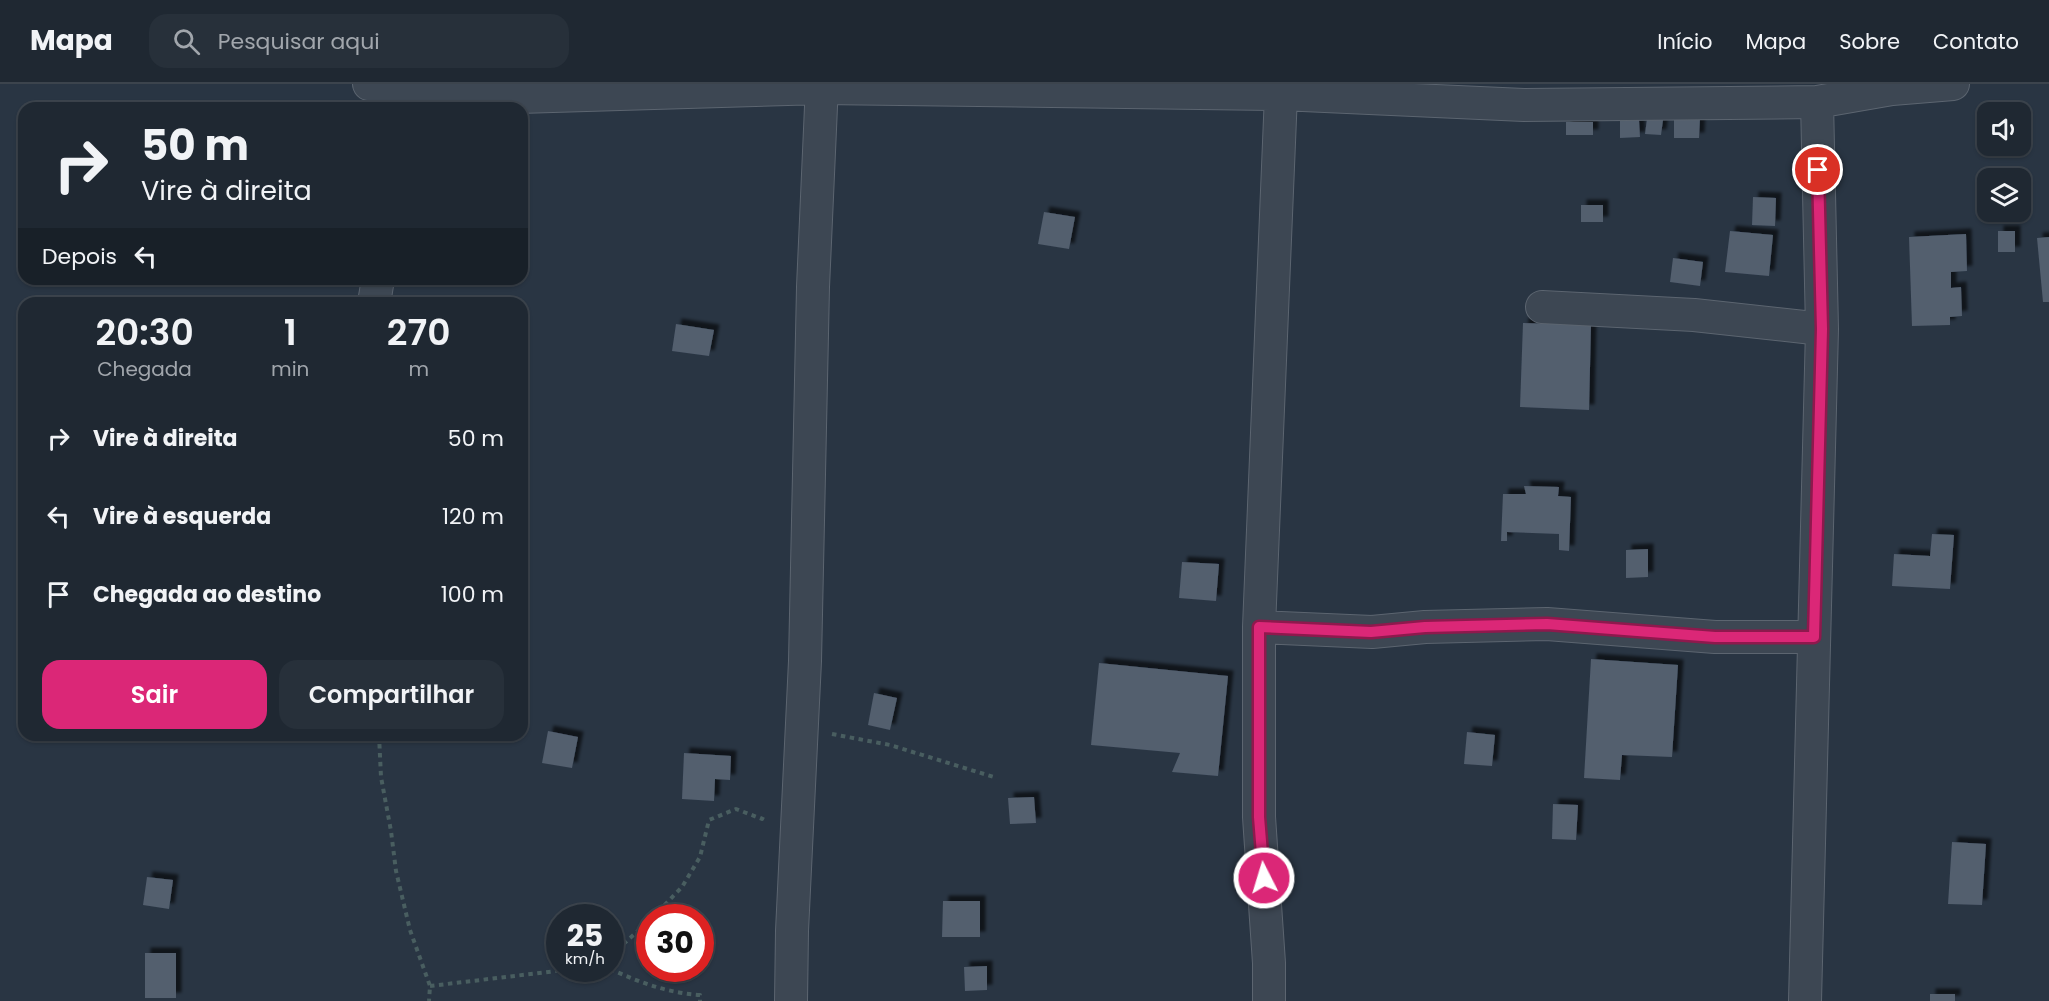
<!DOCTYPE html>
<html lang="pt">
<head>
<meta charset="utf-8">
<style>
	body { margin:0; font-family:Poppins,sans-serif; background:#27303a; color:#f1f3f6; height:100vh; display:flex; flex-direction:column; font-size:22px; white-space:nowrap }
	* { box-sizing:border-box; margin:0 }
	p { font-size:20px; color:#a1a6ac }
	.icon { flex:none; width:33px; height:33px; fill:none; stroke:currentColor; stroke-width:2; stroke-linecap:round; stroke-linejoin:round }
	.map { position:relative; flex:1; overflow:hidden }
	.details { position:absolute; left:18px; top:213px; width:510px; height:444px; display:flex; flex-direction:column; background:#1f2832; border-radius:18px; box-shadow:0 2px 4px #0004,0 0 0 2px #3c444d }
	.details>* { flex:none }
	.banner { position:absolute; left:18px; top:18px; width:510px; height:183px; border-radius:18px; box-shadow:0 2px 4px #0004,0 0 0 2px #3c444d; background:#1f2832; color:#f1f3f6; overflow:hidden }
	.controls { position:absolute; left:1977px; top:18px; display:grid; gap:12px }
	.controls a { display:grid; place-items:center; width:54px; height:54px; border-radius:12px; background:#1f2832; box-shadow:0 2px 4px #0004,0 0 0 2px #3c444d; font-size:30px }
	.speed { position:absolute; left:546px; top:820px; display:flex; gap:12px; font-size:30px; font-weight:700; text-align:center }
	.speed>* { display:grid; place-content:center; width:78px; height:78px; border-radius:50%; background:#1f2832; box-shadow:0 2px 4px #0004,0 0 0 2px #3c444d; line-height:1 }
	.speed small { font-size:15px; font-weight:400 }
	.speed .limit { border:9px solid #d22; background:#fff; color:#111 }
	.pin { position:absolute; display:grid; place-items:center; width:51px; height:51px; color:#fff; margin:-26px; border:3px solid #fff; border-radius:50%; box-shadow:0 2px 6px #0007 }
	.me { position:absolute; width:66px; margin:-33px; rotate:355deg; stroke-linejoin:round; filter:drop-shadow(0 0 4px #0008) }
	.turn { display:flex; align-items:center; gap:21px; height:126px; padding:0 24px; font-size:27px }
	.turn .icon { width:78px; height:78px; stroke-width:2.5 }
	.turn b { display:block; font-size:42px; line-height:51px }
	.then { display:flex; align-items:center; height:57px; padding:0 24px; background:#0003; gap:12px; font-size:22px }
	.eta { display:flex; justify-content:space-evenly; align-items:center; height:102px; text-align:center }
	.eta b { font-size:36px; font-weight:600; line-height:42px }
	.button { display:flex; gap:12px; margin-top:auto; padding:12px 24px }
	.button a { flex:1; height:69px; border-radius:18px; background:#db2777; color:#fff; font-size:24px; font-weight:600; line-height:69px; text-align:center }
	.button a+a { background:#27303a; color:#f1f3f6 }
	ul { padding:0; list-style:none }
	li { display:flex; align-items:center; gap:18px; height:78px; padding:0 24px }
	li div { flex:1 }
	li b { display:block; font-size:22px }
	li em { font-style:normal }
	header { display:flex; align-items:center; gap:36px; box-sizing:border-box; height:84px; padding:0 30px; background:#1f2832; border-bottom:2px solid #3c444d }
	header strong { font-size:28px }
	nav { display:flex; gap:33px; margin-inline-start:auto; font-size:21px }
	.search { width:420px; height:54px; background:#27303a; display:flex; align-items:center; gap:15px; box-sizing:border-box; padding:0 21px; border-radius:18px; color:#a1a6ac; font-size:22px }
	.map>svg:first-child { display:block }
</style>
</head>
<body>
<header>
<strong>Mapa</strong>
<div class="search"><svg class="icon" aria-label="search" viewBox="0 0 24 24"><circle cx="10" cy="10" r="6"/><path d="M15 15l6 6"/></svg>Pesquisar aqui</div>
<nav><a>Início</a><a>Mapa</a><a>Sobre</a><a>Contato</a></nav>
</header>
<div class="map">
<svg width="2049" height="917" viewBox="0 0 2049 917">
	<defs>
		<filter id="shadow"><feDropShadow dx="5.5" dy="-5.5" stdDeviation="1.5" flood-color="#0009"/></filter>
	</defs>
	<rect width="100%" height="100%" fill="#293543"/>
	<path fill="#525e6e" filter="url(#shadow)" d="M1674,34H1700L1699,54H1674Z
		M1647,35L1663,36L1661,51L1645,50Z
		M1639,36L1640,53L1620,54V37Z
		M1566,38H1593V51H1566Z
		M1753,113L1776,114L1775,142L1752,141Z
		M1581,121H1603V138H1581Z
		M1044,128L1075,133L1069,165L1038,160Z
		M1730,147L1773,151L1769,192L1725,188Z
		M1998,147H2015V168H1998Z
		M1966,150L1967,187L1951,188V204L1961,203L1962,232L1950,233V241L1912,242L1909,153Z
		M2049,153V218H2043L2037,154Z
		M1673,174L1703,178L1700,202L1670,198Z
		M1523,239L1591,241L1589,326L1520,323Z
		M676,240L714,246L709,272L672,267Z
		M1524,402L1559,403L1558,412L1571,413L1569,467L1559,466V450L1507,448V457H1501L1503,410H1526Z
		M1932,450L1954,451L1950,505L1892,502L1894,470L1930,472Z
		M1648,465V493L1626,494V466Z
		M1182,478L1219,480L1216,517L1179,514Z
		M1591,575L1678,581L1672,673L1622,671L1620,696L1584,694Z
		M1099,579L1228,592L1218,692L1172,688L1180,669L1091,661Z
		M874,609L897,614L890,646L868,641Z
		M548,647L578,653L572,684L542,679Z
		M1467,648L1495,651L1492,682L1464,680Z
		M684,669L731,672L730,696L715,695L714,717L682,715Z
		M1034,713L1036,739L1010,740L1008,714Z
		M1553,720L1578,721L1576,756L1552,755Z
		M1952,758L1986,760L1982,821L1948,820Z
		M147,793L173,796L169,825L143,821Z
		M943,817H980V853H942Z
		M145,869H176V914H145Z
		M987,882V906L965,907L964,883Z
		M1930,910H1955V917H1930Z"/>
	<g fill="none" stroke-linecap="round" stroke-linejoin="round">
		<defs>
			<path id="street" d="M369,0L394,5L519,13L822,4L1281,10L1524,21L1817,18L1892,5L1953,0
				M374,219L378,195
				M1542,223L1694,231L1822,245
				M1259,543L1372,548L1425,543L1547,540L1715,553H1814
				M791,917L792,847L805,577L813,203L822,0
				M1269,917V879L1259,733V543L1281,10
				M1805,917L1822,245L1817,18"/>
		</defs>
		<use href="#street" stroke="#5c6570" stroke-width="34"/>
		<path stroke="#495e60" stroke-width="4" stroke-dasharray="4.5 4.5" stroke-linecap="butt" d="M832,650L890,661L997,694
			M379,651L381,693L391,747L396,787L410,846L430,902L429,917
			M652,834L682,803L700,773L709,736L736,725L762,735L765,729
			M610,872L650,836
			M610,885C639,898 667,909 700,911V917
			M430,902L573,885"/>
		<use href="#street" stroke="#3d4753" stroke-width="32"/>
	</g>
	<g fill="none" stroke-linecap="round" stroke-linejoin="round">
		<defs>
			<path id="route" d="M1264,794L1259,733V543L1371,548L1425,543L1547,540L1715,553H1814L1822,245L1818,86"/>
		</defs>
		<use href="#route" stroke="#8e194d" stroke-width="15"/>
		<use href="#route" stroke="#db2777" stroke-width="10"/>
	</g>
</svg>
<div class="controls">
<a><svg class="icon" aria-label="sound" viewBox="0 0 24 24"><path d="M4 9h4l5-4v14l-5-4H4zM17 9q2 3 0 6"/></svg></a>
<a><svg class="icon" aria-label="layers" viewBox="0 0 24 24"><path d="M12 4l9 5-9 5-9-5zM3 14l9 5 9-5"/></svg></a>
</div>
<div class="speed"><div>25<small>km/h</small></div><div class="limit">30</div></div>
<div class="pin" style="left:1818px;top:86px;background:#d93025"><svg class="icon" aria-label="arrive" viewBox="0 0 24 24"><path d="M6 21V4h12l-3 4 3 4H6"/></svg></div>
<svg class="me" style="left:1264px;top:794px" viewBox="-20 -20 40 40"><circle r="17" fill="#db2777" stroke="#fff" stroke-width="3"/><path d="M0-11L8 9 0 5-8 9z" fill="#fff"/></svg>
<div class="banner">
<div class="turn"><svg class="icon" aria-label="right" viewBox="0 0 24 24"><path d="M7 20v-9h11M14 6l5 5-5 5"/></svg><div><b>50 m</b>Vire à direita</div></div>
<div class="then">Depois<svg class="icon" aria-label="left" viewBox="0 0 24 24"><path d="M17 20v-9H6M10 6l-5 5 5 5"/></svg></div>
</div>
<section class="details">
<div class="eta">
<div><b>20:30</b><p>Chegada</p></div>
<div><b>1</b><p>min</p></div>
<div><b>270</b><p>m</p></div>
</div>
<ul>
<li><svg class="icon" aria-label="right" viewBox="0 0 24 24"><path d="M7 20v-9h11M14 6l5 5-5 5"/></svg><div><b>Vire à direita</b></div><em>50 m</em></li>
<li><svg class="icon" aria-label="left" viewBox="0 0 24 24"><path d="M17 20v-9H6M10 6l-5 5 5 5"/></svg><div><b>Vire à esquerda</b></div><em>120 m</em></li>
<li><svg class="icon" aria-label="arrive" viewBox="0 0 24 24"><path d="M6 21V4h12l-3 4 3 4H6"/></svg><div><b>Chegada ao destino</b></div><em>100 m</em></li>
</ul>
<div class="button"><a>Sair</a><a>Compartilhar</a></div>
</section>
</div>
</body>
</html>
